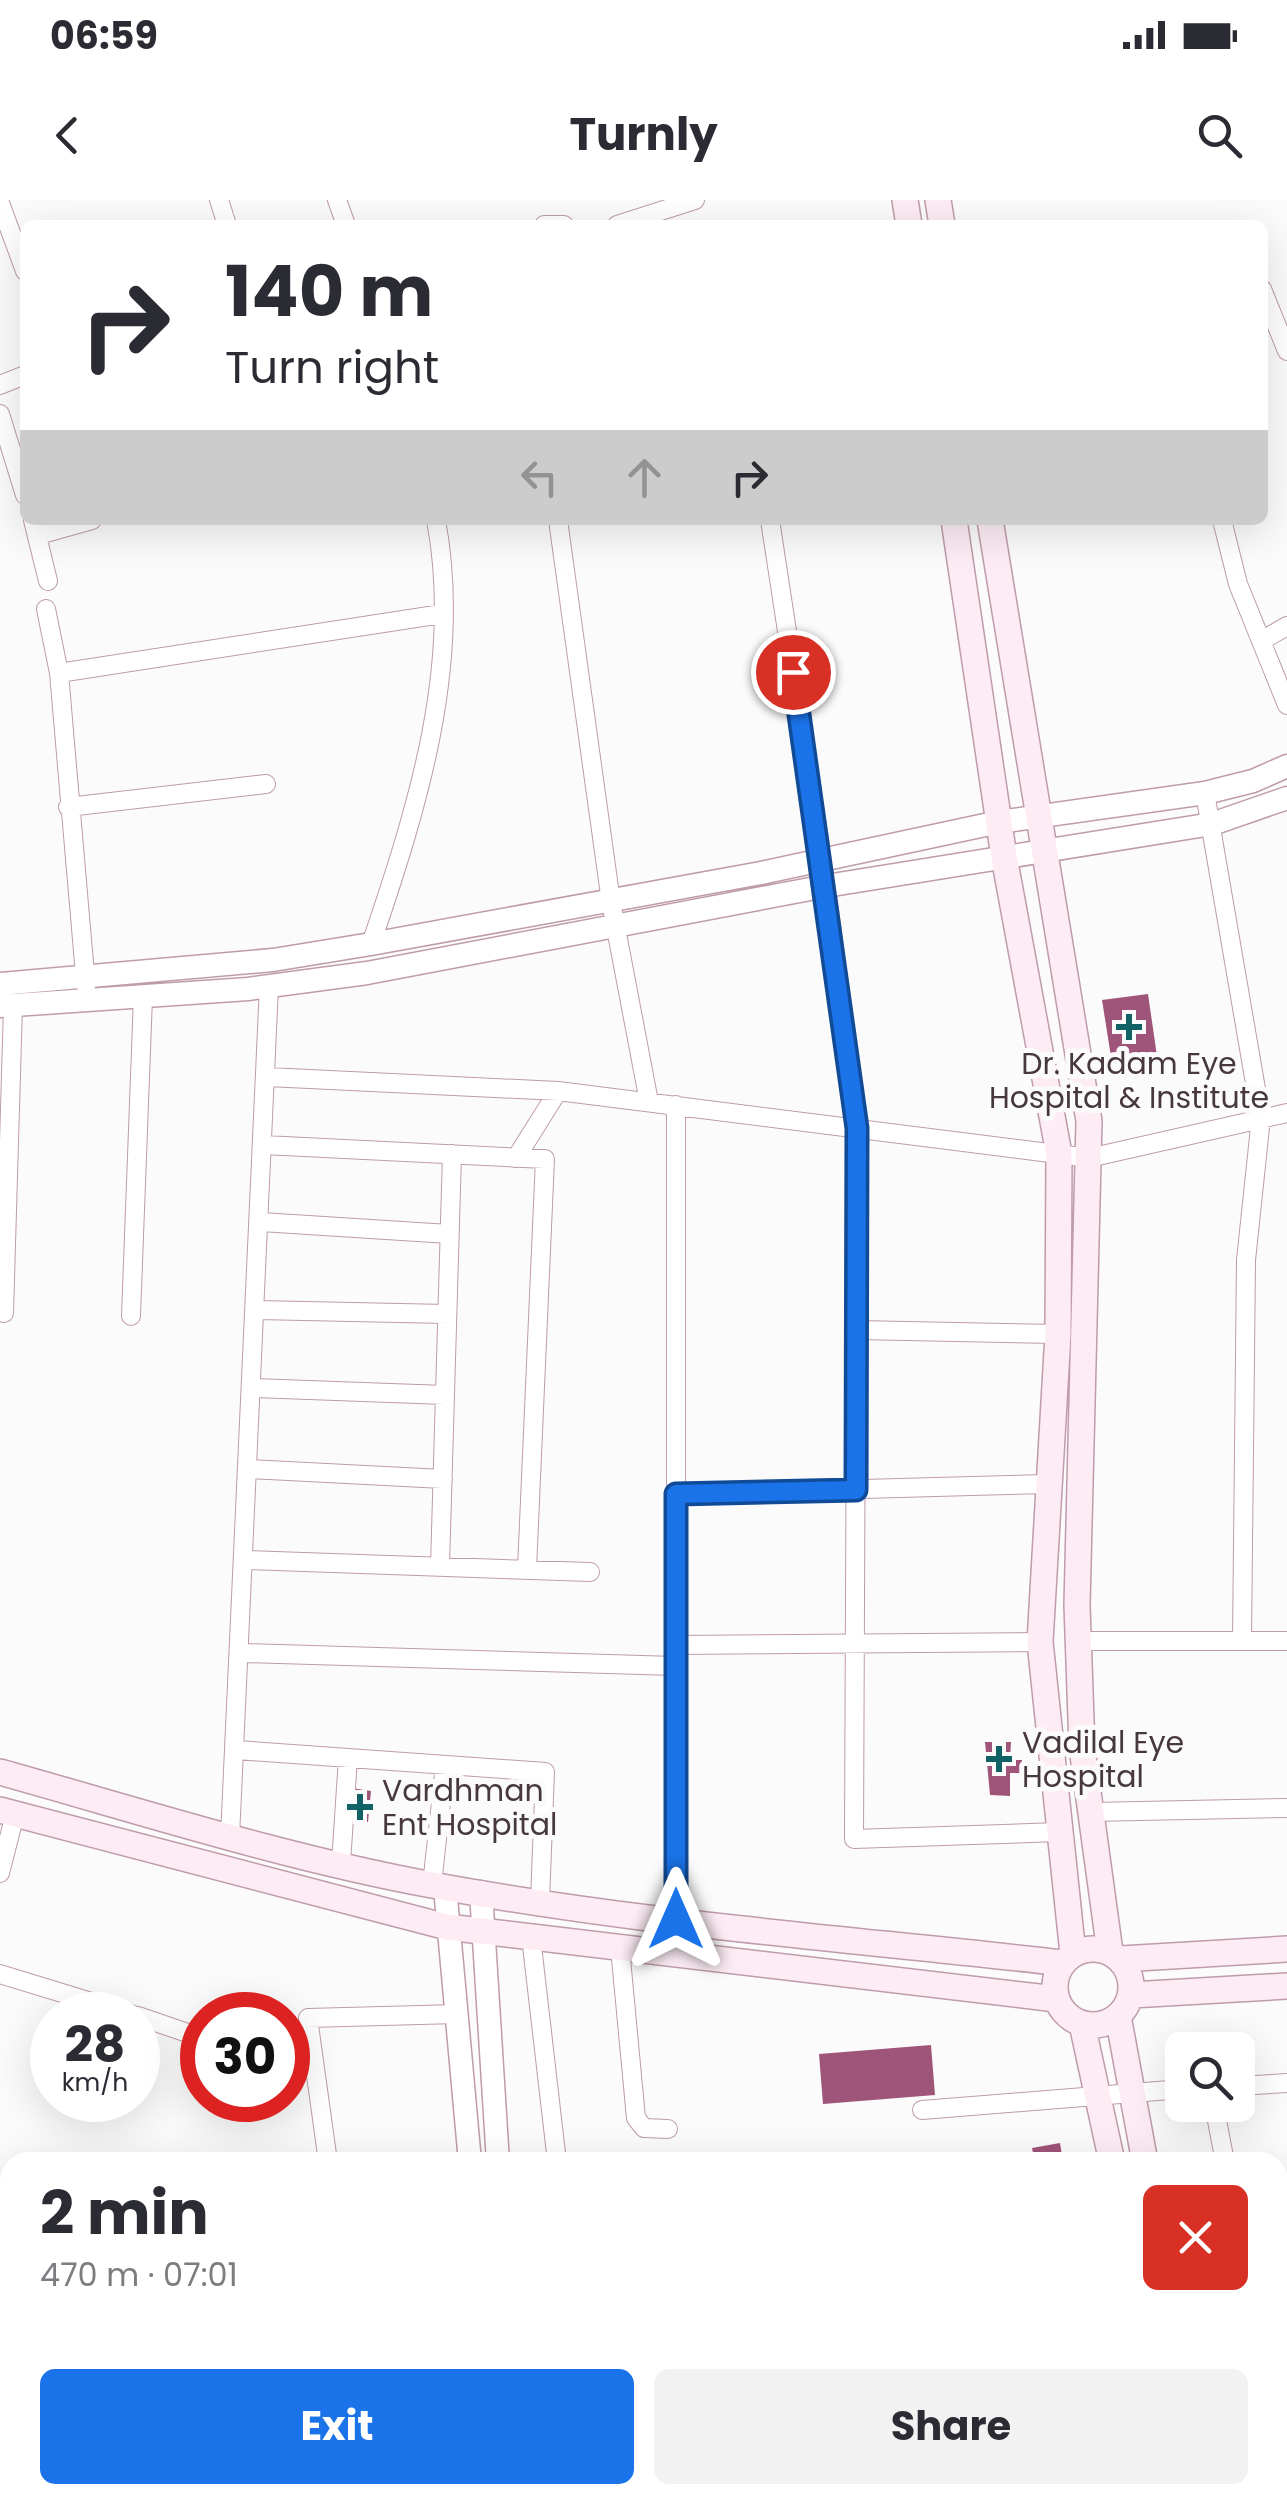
<!DOCTYPE html>
<html lang="en">
<head>
<meta charset="utf-8">
<style>
	body { margin:0; font-family:Poppins,sans-serif; background:#f2f2f3; color:#2b2b33; height:100vh; display:flex; flex-direction:column; font-size:38px; white-space:nowrap }
	* { box-sizing:border-box; margin:0 }
	p { font-size:32px; color:#7c7c81 }
	.icon { flex:none; width:55px; height:55px; fill:none; stroke:currentColor; stroke-width:2; stroke-linecap:round; stroke-linejoin:round }
	.map { position:relative; flex:1; overflow:hidden }
	.sheet { position:absolute; left:0px; top:1952px; width:1288px; height:352px; display:flex; flex-direction:column; background:#fff; border-radius:30px 30px 0 0; box-shadow:0 10px 40px #0002 }
	.sheet>* { flex:none }
	.banner { position:absolute; left:20px; top:20px; width:1248px; height:305px; border-radius:15px; box-shadow:0 10px 40px #0002; background:#fff; color:#2b2b33; overflow:hidden }
	.tools { position:absolute; left:1165px; top:1832px; display:grid; gap:20px }
	.tools a { display:grid; place-items:center; width:90px; height:90px; border-radius:15px; background:#fff; box-shadow:0 10px 40px #0002; font-size:50px }
	.speed { position:absolute; left:30px; top:1792px; display:flex; gap:20px; font-size:50px; font-weight:700; text-align:center }
	.speed>* { display:grid; place-content:center; width:130px; height:130px; border-radius:50%; background:#fff; box-shadow:0 10px 40px #0002; line-height:1 }
	.speed small { font-size:25px; font-weight:400 }
	.speed .limit { border:15px solid #d22; background:#fff; color:#111 }
	.pin { position:absolute; display:grid; place-items:center; width:85px; height:85px; color:#fff; margin:-42px; border:5px solid #fff; border-radius:50%; box-shadow:0 2px 10px #0007 }
	.me { position:absolute; width:110px; margin:-55px; rotate:0deg; stroke-linejoin:round; filter:drop-shadow(0 0 8px #0008) }
	.turn { display:flex; align-items:center; gap:35px; height:210px; padding:0 40px; font-size:45px }
	.turn .icon { width:130px; height:130px; stroke-width:2.5 }
	.turn b { display:block; font-size:70px; line-height:85px }
	.lanes { display:flex; align-items:center; height:95px; padding:0 40px; background:#0003; justify-content:center; gap:50px; direction:ltr }
	.lanes .off { opacity:.35 }
	.round { display:grid; place-items:center; flex:none; width:105px; height:105px; border-radius:15px; background:#f2f2f3 }
	.head { display:flex; align-items:center; justify-content:space-between; height:170px; padding:0 40px }
	h1 { font-size:60px; font-weight:700; line-height:75px }
	.button { display:flex; gap:20px; margin-top:auto; padding:20px 40px }
	.button a { flex:1; height:115px; border-radius:15px; background:#1a73e8; color:#fff; font-size:40px; font-weight:700; line-height:115px; text-align:center }
	.button a+a { background:#f2f2f3; color:#2b2b33 }
	.status { display:flex; justify-content:space-between; align-items:center; height:70px; padding:0 50px; background:#fff; direction:ltr }
	.status svg { height:28px; fill:currentColor }
	header { display:flex; justify-content:space-between; align-items:center; height:130px; padding:0 40px; background:#fff; font-size:45px; font-weight:700 }
	.map>svg:first-child { display:block }
</style>
</head>
<body>
<div class="status"><b>06:59</b><svg viewBox="0 0 49 12"><path d="M0 12V9h3v3zM5 12V6h3v6zM10 12V3h3v9zM15 12V0h3v12zM26 1h20v11H26zM47 4h2v5h-2z"/></svg></div>
<header><svg class="icon" aria-label="back" viewBox="0 0 24 24"><path d="M15 5l-7 7 7 7"/></svg>Turnly<svg class="icon" aria-label="search" viewBox="0 0 24 24"><circle cx="10" cy="10" r="6"/><path d="M15 15l6 6"/></svg></header>
<div class="map">
<svg width="1287" height="2304" viewBox="0 0 1287 2304">
	<rect width="100%" height="100%" fill="#fbfbfb"/>
	<path fill="#ffc9e2" d="M1100,2295H1179L1180,2304H1030Z"/>
	<path fill="#9f547a" d="M1148,794L1157,856L1112,863L1102,800Z
		M985,1542H1011L1010,1560H1022L1021,1573H1010V1596L990,1595Z
		M351,1588L371,1591L368,1622L348,1621Z
		M931,1845L935,1895L823,1904L819,1854Z
		M1060,1943L1063,1962H1035L1032,1948Z"/>
	<g fill="none" stroke-linecap="round" stroke-linejoin="round">
		<defs>
			<path id="minor" d="M219,0L227,25
				M337,0L346,25
				M0,3L25,71
				M544,25H564
				M617,25L695,0
				M1262,89L1287,151
				M0,185L25,175
				M0,214L25,295
				M33,320L48,381
				M558,320L611,702L649,902
				M770,320L826,686L857,928L854,1639L1060,1632
				M1222,320L1238,384L1287,505
				M38,335L92,320
				M46,409L59,473L86,786
				M1261,441L1287,426
				M59,473L442,414
				M1205,593L1261,918L1246,1060L1242,1441
				M68,607L266,584
				M371,744C417,609 463,464 436,320
				M268,877L558,891L1089,958L1287,913
				M676,905V1719
				M264,945L545,959L527,1369
				M516,958L558,891
				M261,1022L449,1034
				M257,1110L447,1114
				M4,1113L13,806
				M131,1116L143,797
				M856,1130L1058,1134
				M254,1188L445,1195
				M250,1269L443,1279
				M676,1294L1048,1284
				M246,1360L590,1372
				M440,1366L452,954
				M1078,1441H1287
				M675,1445L1040,1442
				M242,1453L675,1466
				M237,1550L545,1572L540,1701
				M1092,1612L1287,1608
				M230,1637L269,786
				M341,1663L348,1558
				M0,1673L15,1614
				M432,1685L445,1565
				M531,1737L557,1962
				M620,1748L636,1918L644,1928L668,1929
				M0,1774L134,1815
				M138,1816L202,1838
				M1238,1886L1287,1883
				M1214,1905L1225,1962
				M922,1910L1182,1889
				M328,1962L308,1818L457,1814
				M0,2033L10,2034
				M1278,2059L1287,2058
				M0,2128L10,2127
				M1278,2209L1287,2206
				M0,2217H10
				M1278,2246L1285,2304
				M373,2295L374,2304
				M810,2295L811,2304
				M877,2304L939,2295"/>
			<path id="tertiary" d="M0,784L273,760L371,744L761,673L999,622L1205,593L1253,581L1287,566
				M0,806L248,789L367,773L826,686L1212,624L1287,598
				M445,1687L470,1962
				M481,1692L498,1962
				M499,2295L500,2304
				M528,2295V2304"/>
			<path id="secondary" d="M905,0L909,25
				M938,0L942,25
				M954,320L1004,657L1059,954L1058,1134L1040,1442L1073,1754
				M990,320L1089,921L1077,1405L1082,1548L1110,1752
				M0,1572C143,1612 286,1658 432,1685C640,1724 853,1739 1063,1763
				M0,1610L447,1727L1056,1799
				M1055 1787a38 38 0 1 1 76 0a38 38 0 1 1-76 0Z
				M1121,1759L1287,1749
				M1131,1795L1287,1786
				M1118,1816L1145,1962
				M1082,1824L1112,1962
				M1174,2295L1175,2304
				M1196,2295L1198,2304"/>
		</defs>
		<use href="#minor" stroke="#bf9bab" stroke-width="20"/>
		<use href="#tertiary" stroke="#bf9bab" stroke-width="25"/>
		<use href="#secondary" stroke="#bf9bab" stroke-width="28"/>
		<use href="#minor" stroke="#fff" stroke-width="18"/>
		<use href="#tertiary" stroke="#fff" stroke-width="22"/>
		<use href="#secondary" stroke="#fdecf4" stroke-width="25"/>
	</g>
	<g fill="none" stroke-linecap="round" stroke-linejoin="round">
		<defs>
			<path id="route" d="M676,1719V1294L856,1290L857,928L793,472"/>
		</defs>
		<use href="#route" stroke="#114b97" stroke-width="25"/>
		<use href="#route" stroke="#1a73e8" stroke-width="18"/>
	</g>
	<g fill="#116265" stroke="#fbfbfb" stroke-width="4">
		<path d="M1124 812h10v10h10v10h-10v10h-10v-10h-10v-10h10z"/>
		<path d="M994 1544h10v10h10v10h-10v10h-10v-10h-10v-10h10z"/>
		<path d="M355 1592h10v10h10v10h-10v10h-10v-10h-10v-10h10z"/>
	</g>
	<g text-anchor="middle" dominant-baseline="central" stroke-width="10" stroke-linejoin="round" paint-order="stroke">
		<g font-size="30" fill="#47383e" stroke="#fbfbfb" text-anchor="start">
			<text x="1129" y="863" text-anchor="middle">Dr. Kadam Eye<tspan x="1129" dy="34">Hospital &amp; Institute</tspan></text>
			<text x="1022" y="1542">Vadilal Eye<tspan x="1022" dy="34">Hospital</tspan></text>
			<text x="382" y="1590">Vardhman<tspan x="382" dy="34">Ent Hospital</tspan></text>
		</g>
	</g>
</svg>
<div class="tools">
<a><svg class="icon" aria-label="search" viewBox="0 0 24 24"><circle cx="10" cy="10" r="6"/><path d="M15 15l6 6"/></svg></a>
</div>
<div class="speed"><div>28<small>km/h</small></div><div class="limit">30</div></div>
<div class="pin" style="left:793px;top:472px;background:#d93025"><svg class="icon" aria-label="arrive" viewBox="0 0 24 24"><path d="M6 21V4h12l-3 4 3 4H6"/></svg></div>
<svg class="me" style="left:676px;top:1719px" viewBox="-20 -20 40 40"><path d="M0-17L14 15 0 8-14 15z" fill="#1a73e8" stroke="#fff" stroke-width="4"/></svg>
<div class="banner">
<div class="turn"><svg class="icon" aria-label="right" viewBox="0 0 24 24"><path d="M7 20v-9h11M14 6l5 5-5 5"/></svg><div><b>140 m</b>Turn right</div></div>
<div class="lanes"><svg class="icon off" aria-label="left" viewBox="0 0 24 24"><path d="M17 20v-9H6M10 6l-5 5 5 5"/></svg><svg class="icon off" aria-label="ahead" viewBox="0 0 24 24"><path d="M12 20V5M6 11l6-6 6 6"/></svg><svg class="icon" aria-label="right" viewBox="0 0 24 24"><path d="M7 20v-9h11M14 6l5 5-5 5"/></svg></div>
</div>
<section class="sheet">
<div class="head"><div><h1>2 min</h1><p>470 m · 07:01</p></div><a class="round" style="background:#d93025;color:#fff"><svg class="icon" aria-label="close" viewBox="0 0 24 24"><path d="M6 6l12 12M18 6L6 18"/></svg></a></div>
<div class="button"><a>Exit</a><a>Share</a></div>
</section>
</div>
</body>
</html>
